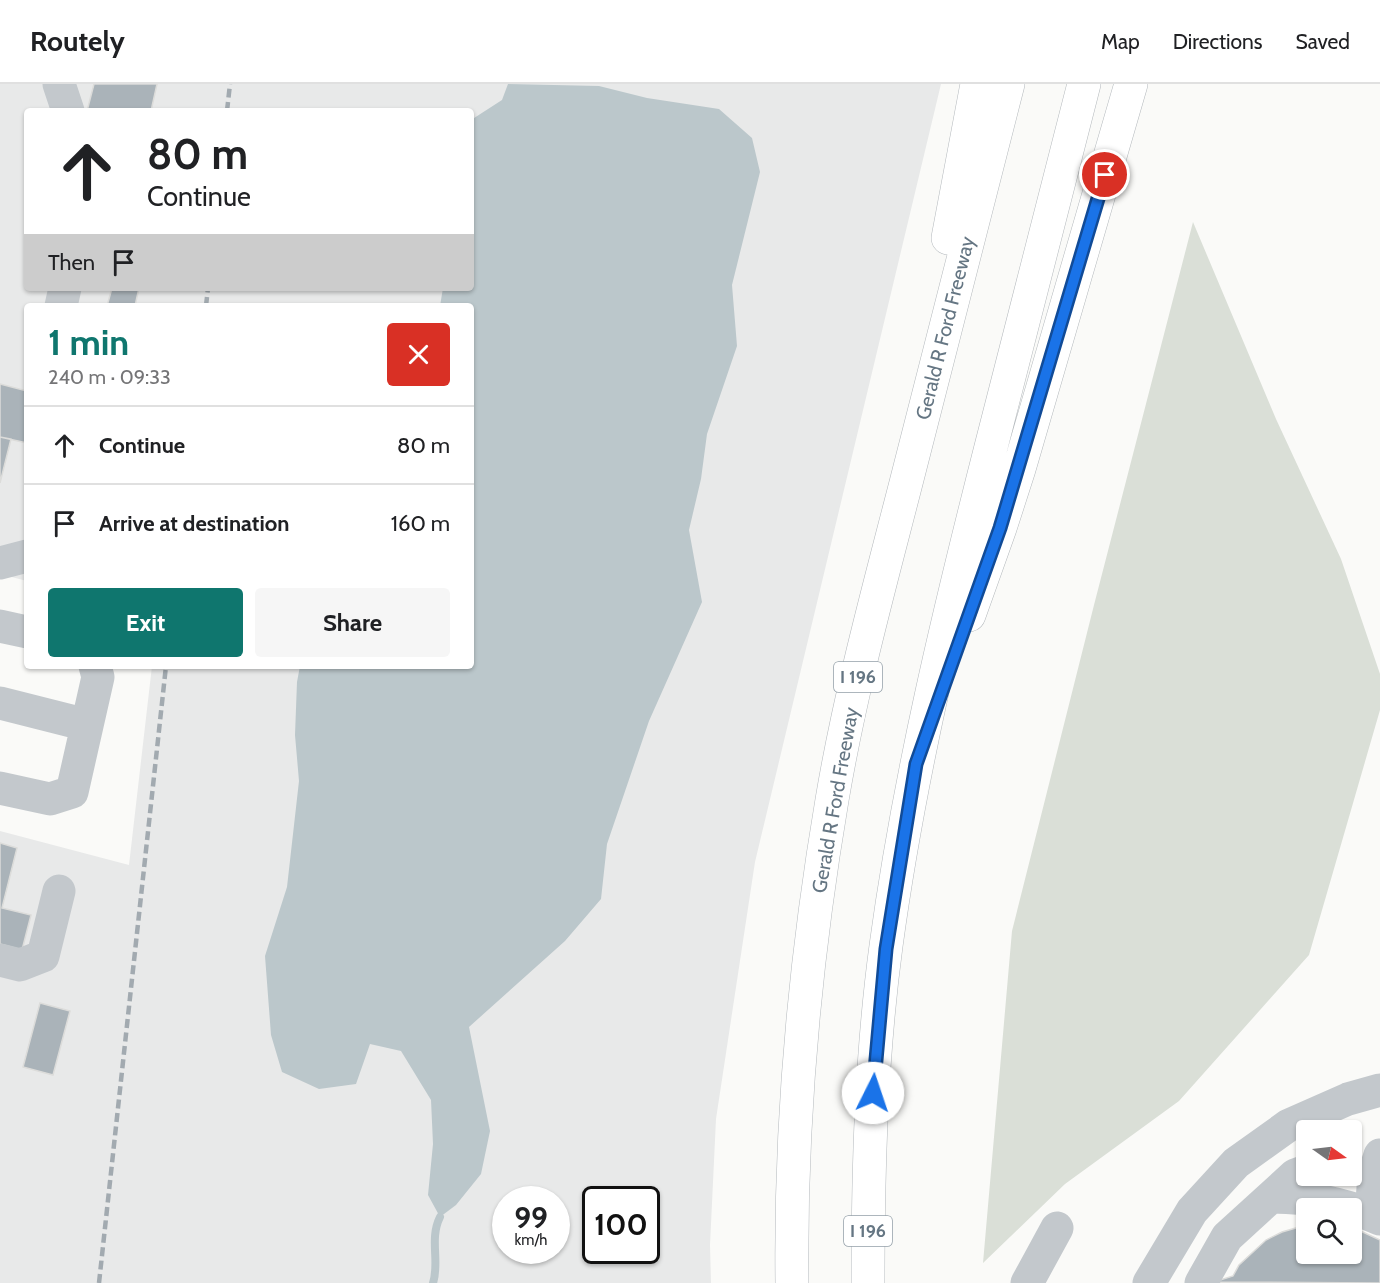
<!DOCTYPE html>
<html lang="en">
<head>
<meta charset="utf-8">
<style>
	body { margin:0; font-family:Cabin,sans-serif; background:#f6f6f6; color:#202124; height:100vh; display:flex; flex-direction:column; font-size:22px; white-space:nowrap }
	* { box-sizing:border-box; margin:0 }
	p { font-size:20px; color:#757577 }
	.icon { flex:none; width:33px; height:33px; fill:none; stroke:currentColor; stroke-width:2; stroke-linecap:round; stroke-linejoin:round }
	.map { position:relative; flex:1; overflow:hidden }
	.details { position:absolute; left:24px; top:219px; width:450px; height:366px; display:flex; flex-direction:column; background:#fff; border-radius:6px; box-shadow:0 2px 4px #0004 }
	.details>* { flex:none }
	.top-card { position:absolute; left:24px; top:24px; width:450px; height:183px; border-radius:6px; box-shadow:0 2px 4px #0004; background:#fff; color:#202124; overflow:hidden }
	.needle { width:39px; rotate:104deg }
	.fabs { position:absolute; left:1296px; top:1036px; display:grid; gap:12px }
	.fabs a { display:grid; place-items:center; width:66px; height:66px; border-radius:6px; background:#fff; box-shadow:0 2px 4px #0004; font-size:30px }
	.speed { position:absolute; left:492px; top:1102px; display:flex; gap:12px; font-size:30px; font-weight:700; text-align:center }
	.speed>* { display:grid; place-content:center; width:78px; height:78px; border-radius:50%; background:#fff; box-shadow:0 2px 4px #0004; line-height:1 }
	.speed small { font-size:15px; font-weight:400 }
	.speed .limit { border:3px solid #111; border-radius:9px; background:#fff; color:#111 }
	.pin { position:absolute; display:grid; place-items:center; width:51px; height:51px; color:#fff; margin:-26px; border:3px solid #fff; border-radius:50%; box-shadow:0 2px 6px #0007 }
	.me { position:absolute; width:66px; margin:-33px; rotate:4deg; stroke-linejoin:round; filter:drop-shadow(0 0 4px #0008) }
	.turn { display:flex; align-items:center; gap:21px; height:126px; padding:0 24px; font-size:27px }
	.turn .icon { width:78px; height:78px; stroke-width:2.5 }
	.turn b { display:block; font-size:42px; line-height:51px }
	.then { display:flex; align-items:center; height:57px; padding:0 24px; background:#0003; gap:12px; font-size:22px }
	.round { display:grid; place-items:center; flex:none; width:63px; height:63px; border-radius:6px; background:#f6f6f6 }
	.overview { display:flex; align-items:center; justify-content:space-between; height:102px; padding:0 24px }
	h1 { font-size:36px; font-weight:700; line-height:45px; color:#0f766e }
	.cta { display:flex; gap:12px; margin-top:auto; padding:12px 24px }
	.cta a { flex:1; height:69px; border-radius:6px; background:#0f766e; color:#fff; font-size:24px; font-weight:700; line-height:69px; text-align:center }
	.cta a+a { background:#f6f6f6; color:#202124 }
	ul { padding:0; list-style:none }
	li { display:flex; align-items:center; gap:18px; height:78px; padding:0 24px; border-top:2px solid #e0e0e0 }
	li div { flex:1 }
	li b { display:block; font-size:22px }
	li em { font-style:normal }
	header { display:flex; align-items:center; gap:36px; box-sizing:border-box; height:84px; padding:0 30px; background:#fff; border-bottom:2px solid #e0e0e0 }
	header strong { font-size:28px }
	nav { display:flex; gap:33px; margin-inline-start:auto; font-size:21px }
	.map>svg:first-child { display:block }
</style>
</head>
<body>
<header>
<strong>Routely</strong>
<nav><a>Map</a><a>Directions</a><a>Saved</a></nav>
</header>
<div class="map">
<svg width="1380" height="1199" viewBox="0 0 1380 1199">
	<rect width="100%" height="100%" fill="#fafaf8"/>
	<path fill="#e8e9e9" fill-rule="evenodd" d="M0,0H941L755,778L716,1035L710,1161L711,1199H0V747L129,781L152,582H471V222H27V497L0,490ZM27,27H471V204H27ZM506,1116H556V1167H506ZM596,1116H646V1167H596Z"/>
	<path fill="#dadfd7" d="M1193,138L1276,335L1341,475L1380,590V626L1309,871L1179,1017L1065,1100L983,1179L1012,847L1094,521Z"/>
	<path fill="#bbc7cb" d="M508,0L599,2L647,14L719,25L752,54L760,88L732,201L737,262L707,350L701,395L689,446L702,518L649,637L607,760L601,815L565,857L469,943L490,1047L481,1090L456,1121L440,1133L428,1111L433,1060L431,1016L401,967L370,960L356,1000L319,1005L282,988L271,951L265,872L287,803L299,697L295,651L297,598L300,582H471V222H440L443,204H471V36L502,16Z"/>
	<g fill="none" stroke-linecap="round" stroke-linejoin="round">
		<path stroke="#bbc7cb" stroke-width="8" d="M433,1199C440,1178 429,1155 440,1133"/>
	</g>
	<path fill="#aab3b9" stroke="#dcdcda" stroke-width="1.5" d="M94,0H157L151,27H87Z
		M112,204H139L135,222H107Z
		M0,300L27,307V359L0,353Z
		M0,353L11,355L0,399Z
		M0,759L17,764L2,824L31,831L22,866L0,860Z
		M40,919L70,927L53,991L23,983Z
		M1306,1141V1170H1352V1143L1380,1156V1199L1214,1198L1233,1192L1239,1181L1266,1156L1282,1148Z"/>
	<g fill="none" stroke-linecap="round" stroke-linejoin="round">
		<defs>
			<path id="highway" d="M948,154L977,0
				M969,531L1000,444L1019,385L1131,0
				M792,1199C790,1037 805,875 832,716C850,609 879,504 906,399C940,266 974,133 1008,0
				M868,1199C868,1087 871,973 886,862C909,693 949,528 991,363C1022,242 1053,121 1084,0"/>
		</defs>
		<use href="#highway" stroke="#b4b9bd" stroke-width="34"/>
		<path stroke="#c3c8cc" stroke-width="33" d="M59,0L68,27
			M61,222L65,204
			M0,479L27,472
			M0,542L27,548
			M0,619L87,641
			M0,704L50,715L72,708L98,593L95,582
			M0,876L20,881L43,872L59,807
			M1271,1113C1313,1114 1341,1118 1380,1135
			M1371,1131L1374,1090L1380,1071
			M1027,1199L1057,1144
			M1149,1199L1192,1127L1236,1079L1289,1041L1348,1015L1380,1006
			M1201,1199L1227,1153L1295,1091L1306,1087"/>
		<use href="#highway" stroke="#fff" stroke-width="33"/>
		<path stroke="#a2aab0" stroke-width="4.5" stroke-dasharray="9 4.5" stroke-linecap="butt" d="M227,27L230,0
			M206,222L208,204
			M99,1199L166,582"/>
	</g>
	<g fill="none" stroke-linecap="round" stroke-linejoin="round">
		<defs>
			<path id="route" d="M873,1009L886,865L916,680L1000,444L1105,91"/>
		</defs>
		<use href="#route" stroke="#114b97" stroke-width="15"/>
		<use href="#route" stroke="#1a73e8" stroke-width="10"/>
	</g>
	<g text-anchor="middle" dominant-baseline="central" stroke-width="6" stroke-linejoin="round" paint-order="stroke">
		<g fill="#fff" stroke="#939fa8" stroke-width="1.5">
			<rect x="834" y="578" width="48" height="30" rx="4.5"/>
			<rect x="844" y="1132" width="48" height="30" rx="4.5"/>
		</g>
		<g font-size="18" font-weight="bold" fill="#657683">
			<text x="858" y="593">I 196</text>
			<text x="868" y="1147">I 196</text>
		</g>
		<g font-size="20" fill="#657683" stroke="#fff">
			<text transform="translate(945 244) rotate(-76)">Gerald R Ford Freeway</text>
			<text transform="translate(835 716) rotate(-80)">Gerald R Ford Freeway</text>
		</g>
	</g>
</svg>
<div class="fabs">
<a><svg class="needle" viewBox="-14 -14 28 28"><path d="M0-13l5 13h-10z" fill="#e53935"/><path d="M0 13l5-13h-10z" fill="#757577"/></svg></a>
<a><svg class="icon" aria-label="search" viewBox="0 0 24 24"><circle cx="10" cy="10" r="6"/><path d="M15 15l6 6"/></svg></a>
</div>
<div class="speed"><div>99<small>km/h</small></div><div class="limit">100</div></div>
<div class="pin" style="left:1105px;top:91px;background:#d93025"><svg class="icon" aria-label="arrive" viewBox="0 0 24 24"><path d="M6 21V4h12l-3 4 3 4H6"/></svg></div>
<svg class="me" style="left:873px;top:1009px" viewBox="-20 -20 40 40"><circle r="19" fill="#fff"/><path d="M0-13L10 11 0 6-10 11z" fill="#1a73e8"/></svg>
<div class="top-card">
<div class="turn"><svg class="icon" aria-label="ahead" viewBox="0 0 24 24"><path d="M12 20V5M6 11l6-6 6 6"/></svg><div><b>80 m</b>Continue</div></div>
<div class="then">Then<svg class="icon" aria-label="arrive" viewBox="0 0 24 24"><path d="M6 21V4h12l-3 4 3 4H6"/></svg></div>
</div>
<section class="details">
<div class="overview"><div><h1>1 min</h1><p>240 m · 09:33</p></div><a class="round" style="background:#d93025;color:#fff"><svg class="icon" aria-label="close" viewBox="0 0 24 24"><path d="M6 6l12 12M18 6L6 18"/></svg></a></div>
<ul>
<li><svg class="icon" aria-label="ahead" viewBox="0 0 24 24"><path d="M12 20V5M6 11l6-6 6 6"/></svg><div><b>Continue</b></div><em>80 m</em></li>
<li><svg class="icon" aria-label="arrive" viewBox="0 0 24 24"><path d="M6 21V4h12l-3 4 3 4H6"/></svg><div><b>Arrive at destination</b></div><em>160 m</em></li>
</ul>
<div class="cta"><a>Exit</a><a>Share</a></div>
</section>
</div>
</body>
</html>
